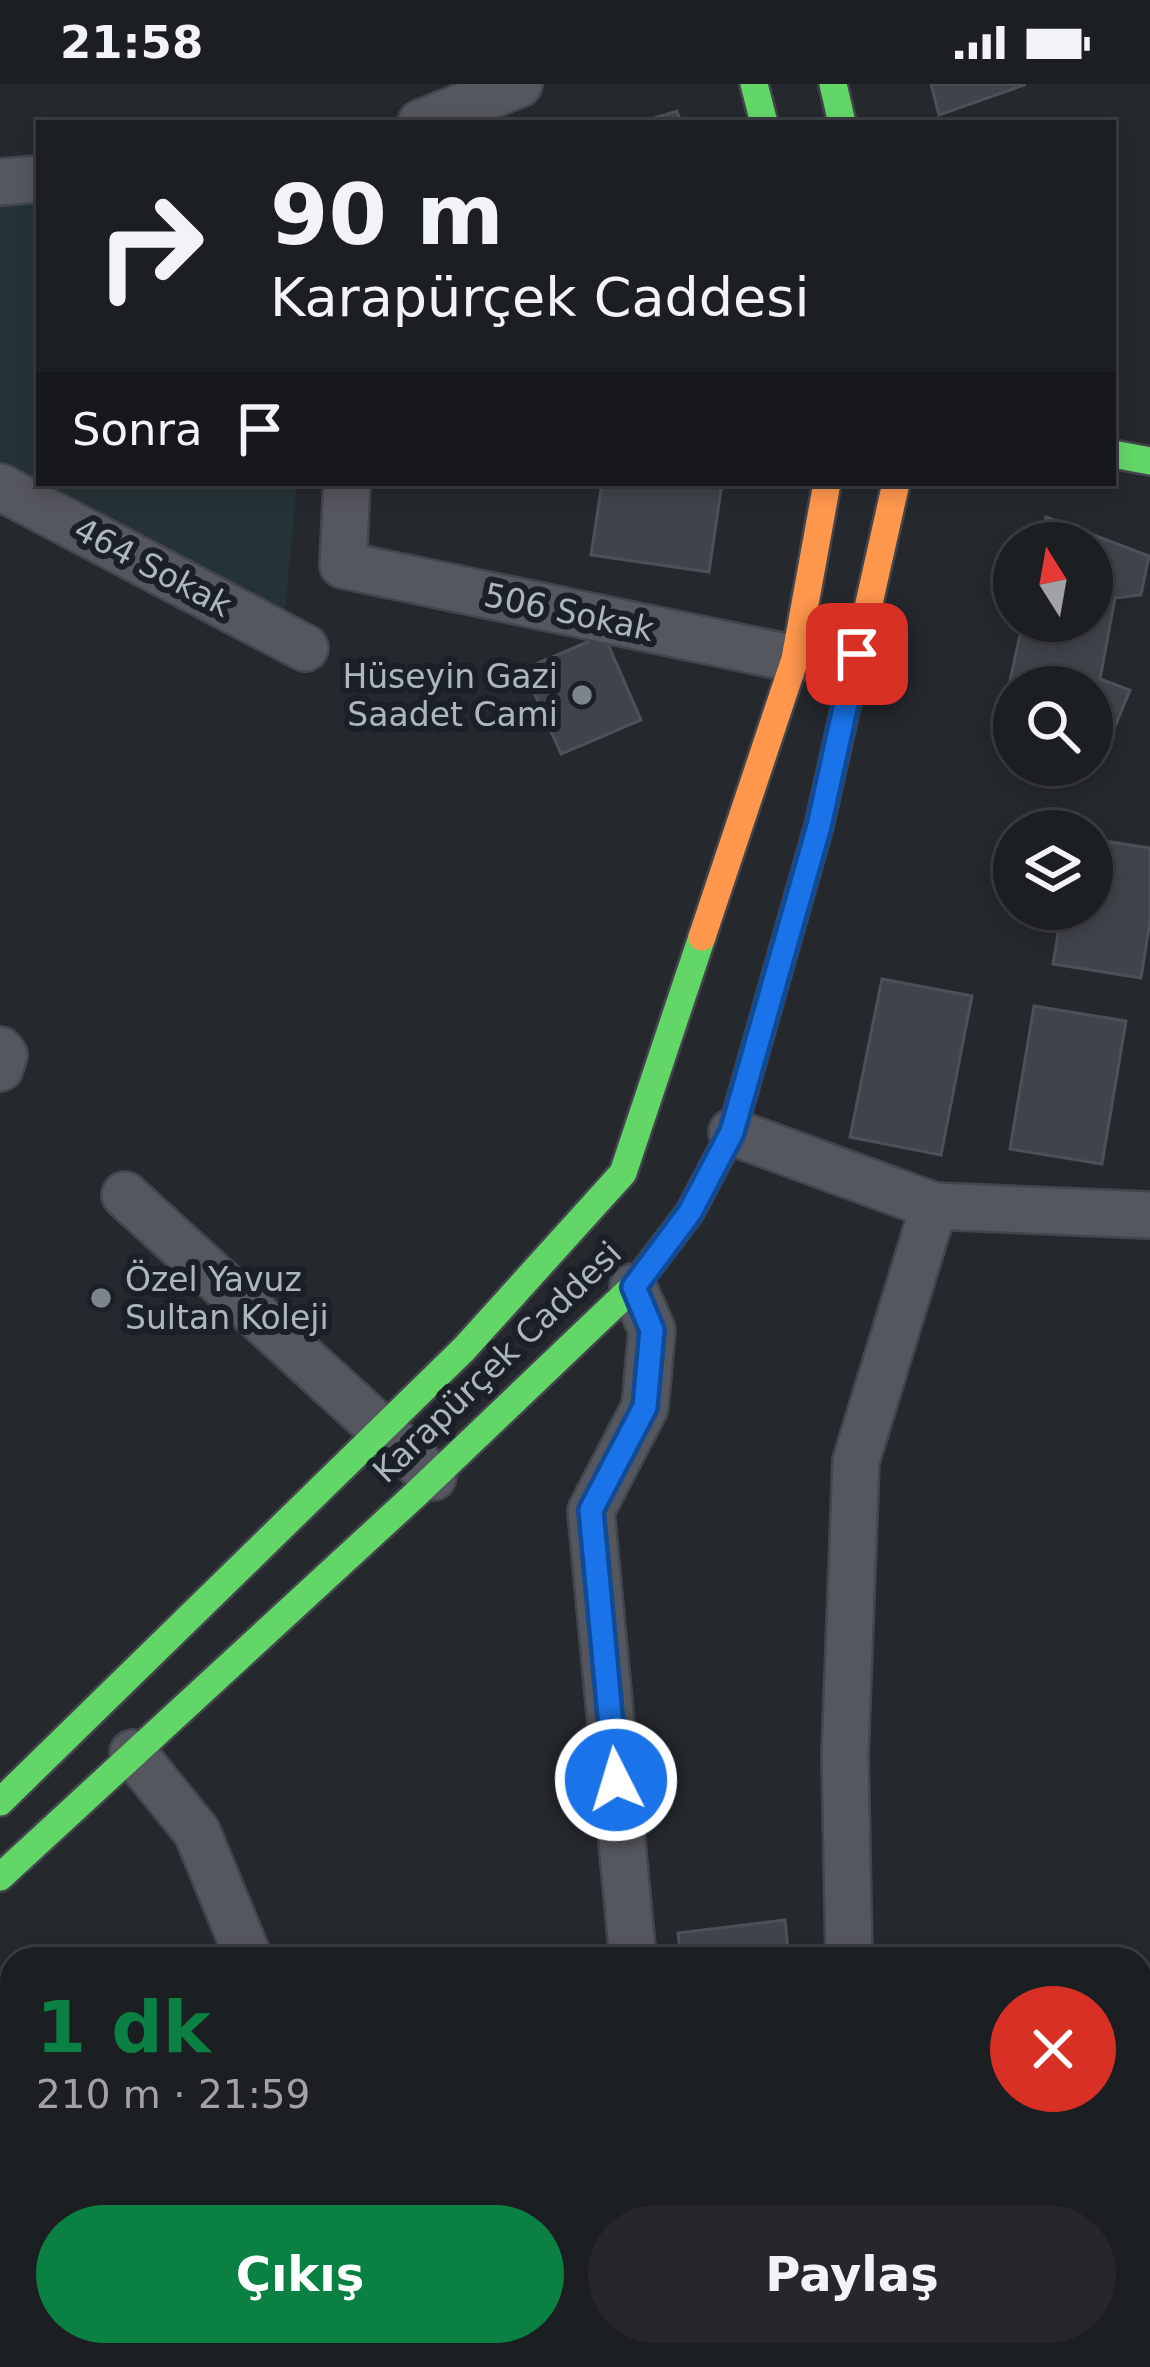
<!DOCTYPE html>
<html lang="tr">
<head>
<meta charset="utf-8">
<style>
	body { margin:0; font-family:"DejaVu Sans",sans-serif; background:#25272a; color:#f1f3f6; height:100vh; display:flex; flex-direction:column; font-size:45px; white-space:nowrap }
	* { box-sizing:border-box; margin:0 }
	p { font-size:39px; color:#a0a2a5 }
	.icon { flex:none; width:66px; height:66px; fill:none; stroke:currentColor; stroke-width:2; stroke-linecap:round; stroke-linejoin:round }
	.map { position:relative; flex:1; overflow:hidden }
	.details { position:absolute; left:0px; top:1863px; width:1152px; height:420px; display:flex; flex-direction:column; background:#1c1f22; border-radius:36px 36px 0 0; box-shadow:0 6px 18px #0003,0 0 0 3px #3a3d40 }
	.details>* { flex:none }
	.banner { position:absolute; left:36px; top:36px; width:1080px; height:366px; border-radius:0px; box-shadow:0 6px 18px #0003,0 0 0 3px #3a3d40; background:#1c1f22; color:#f1f3f6; overflow:hidden }
	.needle { width:78px; rotate:349deg }
	.fabs { position:absolute; left:993px; top:438px; display:grid; gap:24px }
	.fabs a { display:grid; place-items:center; width:120px; height:120px; border-radius:50%; background:#1c1f22; box-shadow:0 6px 18px #0003,0 0 0 3px #3a3d40; font-size:60px }
	.pin { position:absolute; display:grid; place-items:center; width:102px; height:102px; color:#fff; margin:-51px; border-radius:24px; box-shadow:0 6px 18px #0006 }
	.me { position:absolute; width:132px; margin:-66px; rotate:355deg; stroke-linejoin:round; filter:drop-shadow(0 0 9px #0008) }
	.turn { display:flex; align-items:center; gap:42px; height:252px; padding:0 36px; font-size:54px }
	.turn .icon { width:156px; height:156px; stroke-width:2.5 }
	.turn b { display:block; font-size:84px; line-height:102px }
	.then { display:flex; align-items:center; height:114px; padding:0 36px; background:#0003; gap:24px; font-size:45px }
	.round { display:grid; place-items:center; flex:none; width:126px; height:126px; border-radius:63px; background:#25272a }
	.overview { display:flex; align-items:center; justify-content:space-between; height:204px; padding:0 36px }
	h1 { font-size:72px; font-weight:700; line-height:90px; color:#0b8043 }
	.primary-button { display:flex; gap:24px; margin-top:auto; padding:24px 36px }
	.primary-button a { flex:1; height:138px; border-radius:72px; background:#0b8043; color:#fff; font-size:48px; font-weight:700; line-height:138px; text-align:center }
	.primary-button a+a { background:#25272a; color:#f1f3f6 }
	.status { display:flex; justify-content:space-between; align-items:center; height:84px; padding:0 60px; background:#1c1f22; direction:ltr }
	.status svg { height:33px; fill:currentColor }
	.map>svg:first-child { display:block }
</style>
</head>
<body>
<div class="status"><b>21:58</b><svg viewBox="0 0 49 12"><path d="M0 12V9h3v3zM5 12V6h3v6zM10 12V3h3v9zM15 12V0h3v12zM26 1h20v11H26zM47 4h2v5h-2z"/></svg></div>
<div class="map">
<svg width="1150" height="2283" viewBox="0 0 1150 2283">
	<rect width="100%" height="100%" fill="#25292e"/>
	<path fill="#263336" d="M39,120V397L0,377V122Z
		M42,399H297L285,527Z"/>
	<path fill="#40444a" stroke="#4d5056" stroke-width="3" d="M931,0H1023L1024,1L939,31Z
		M677,27L681,39H638Z
		M602,399H722L709,488L591,471Z
		M1046,433L1149,472L1141,511L1115,514L1100,595L1130,606L1111,652L1092,648V603H1014V631L1003,629L1023,537H1092V459H1040Z
		M604,551L641,636L561,670L524,585Z
		M1092,755L1150,764V837L1141,894L1053,880L1062,825H1092Z
		M882,895L972,912L941,1071L850,1053Z
		M1034,922L1126,937L1102,1080L1010,1065Z
		M785,1836L789,1875H681L678,1849Z
		M1150,1977V2094L1140,2096V1979Z
		M1150,2146V2225L1140,2227V2148Z
		M1150,2252V2283H1097L1096,2271H1140V2254Z
		M55,2271H292L266,2283H60Z"/>
	<g fill="none" stroke-linecap="round" stroke-linejoin="round">
		<defs>
			<path id="street" d="M421,39L519,0
				M0,98L39,95
				M347,399L343,481L795,575
				M0,403L305,564
				M0,966L4,971L0,984
				M732,1048L934,1122L1150,1131
				M125,1111L433,1393
				M133,1669L197,1748L249,1875
				M633,1875L591,1427L645,1323L652,1246L633,1203
				M849,1875L845,1671L856,1377L934,1122
				M1140,1913L1150,1911
				M0,2222L12,2217
				M375,2271L382,2283
				M670,2271L671,2283
				M884,2271L885,2283"/>
			<path id="fast" d="M754,0L764,39
				M833,0L842,39
				M1113,370L1150,377
				M0,1718L464,1265L623,1089L702,853
				M0,1793L415,1411L633,1203L690,1128L732,1048L737,1030"/>
			<path id="slow" d="M702,853L795,575L827,399
				M737,1030L819,742L896,399"/>
		</defs>
		<use href="#street" stroke="#42454b" stroke-width="50"/>
		<use href="#fast" stroke="#42454b" stroke-width="32"/>
		<use href="#slow" stroke="#42454b" stroke-width="32"/>
		<use href="#street" stroke="#54575d" stroke-width="45"/>
		<use href="#fast" stroke="#63d668" stroke-width="27"/>
		<use href="#slow" stroke="#ff974d" stroke-width="27"/>
	</g>
	<g fill="none" stroke-linecap="round" stroke-linejoin="round">
		<defs>
			<path id="route" d="M616,1696L591,1426L645,1323L652,1246L634,1203L690,1128L732,1048L819,742L857,570"/>
		</defs>
		<use href="#route" stroke="#114b97" stroke-width="30"/>
		<use href="#route" stroke="#1a73e8" stroke-width="21"/>
	</g>
	<g fill="#7e848d" stroke="#1a1f28" stroke-width="4.5">
		<circle cx="582" cy="611" r="12"/>
		<circle cx="101" cy="1214" r="12"/>
	</g>
	<g text-anchor="middle" dominant-baseline="central" stroke-width="12" stroke-linejoin="round" paint-order="stroke">
		<g font-size="33" fill="#aeb5c0" stroke="#1a1f28">
			<text transform="translate(153 483) rotate(28)">464 Sokak</text>
			<text transform="translate(569 528) rotate(12)">506 Sokak</text>
			<text transform="translate(497 1278) rotate(-44)">Karapürçek Caddesi</text>
		</g>
		<g font-size="33" fill="#aeb5c0" stroke="#1a1f28" text-anchor="end">
			<text x="558" y="592">Hüseyin Gazi<tspan x="558" dy="38">Saadet Cami</tspan></text>
			<text x="125" y="1195" text-anchor="start">Özel Yavuz<tspan x="125" dy="38">Sultan Koleji</tspan></text>
		</g>
	</g>
</svg>
<div class="fabs">
<a><svg class="needle" viewBox="-14 -14 28 28"><path d="M0-13l5 13h-10z" fill="#e53935"/><path d="M0 13l5-13h-10z" fill="#a0a2a5"/></svg></a>
<a><svg class="icon" aria-label="search" viewBox="0 0 24 24"><circle cx="10" cy="10" r="6"/><path d="M15 15l6 6"/></svg></a>
<a><svg class="icon" aria-label="layers" viewBox="0 0 24 24"><path d="M12 4l9 5-9 5-9-5zM3 14l9 5 9-5"/></svg></a>
</div>
<div class="pin" style="left:857px;top:570px;background:#d93025"><svg class="icon" aria-label="arrive" viewBox="0 0 24 24"><path d="M6 21V4h12l-3 4 3 4H6"/></svg></div>
<svg class="me" style="left:616px;top:1696px" viewBox="-20 -20 40 40"><circle r="17" fill="#1a73e8" stroke="#fff" stroke-width="3"/><path d="M0-11L8 9 0 5-8 9z" fill="#fff"/></svg>
<div class="banner">
<div class="turn"><svg class="icon" aria-label="right" viewBox="0 0 24 24"><path d="M7 20v-9h11M14 6l5 5-5 5"/></svg><div><b>90 m</b>Karapürçek Caddesi</div></div>
<div class="then">Sonra<svg class="icon" aria-label="arrive" viewBox="0 0 24 24"><path d="M6 21V4h12l-3 4 3 4H6"/></svg></div>
</div>
<section class="details">
<div class="overview"><div><h1>1 dk</h1><p>210 m · 21:59</p></div><a class="round" style="background:#d93025;color:#fff"><svg class="icon" aria-label="close" viewBox="0 0 24 24"><path d="M6 6l12 12M18 6L6 18"/></svg></a></div>
<div class="primary-button"><a>Çıkış</a><a>Paylaş</a></div>
</section>
</div>
</body>
</html>
